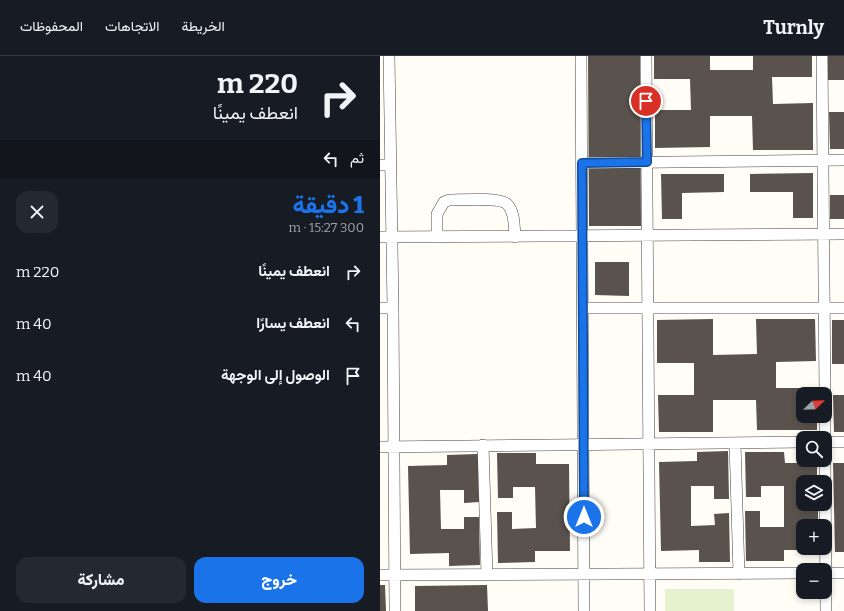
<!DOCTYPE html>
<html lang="ar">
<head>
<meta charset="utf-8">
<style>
	body { margin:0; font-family:Bitter,Vazirmatn,serif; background:#242831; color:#f1f3f6; direction:rtl; height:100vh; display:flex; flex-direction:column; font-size:15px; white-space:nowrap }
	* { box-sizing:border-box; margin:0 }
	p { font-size:13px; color:#9ea1a6 }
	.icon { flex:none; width:22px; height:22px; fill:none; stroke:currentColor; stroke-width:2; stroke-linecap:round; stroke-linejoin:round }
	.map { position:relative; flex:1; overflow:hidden; direction:ltr }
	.panel { display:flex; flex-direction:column; background:#171b24; width:380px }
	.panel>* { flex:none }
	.guide { background:#171b24; color:#f1f3f6; overflow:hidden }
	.needle { width:26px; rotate:67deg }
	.controls { position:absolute; left:416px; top:331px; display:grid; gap:8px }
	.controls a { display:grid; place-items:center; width:36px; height:36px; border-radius:8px; background:#171b24; box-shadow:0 2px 6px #0003; font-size:20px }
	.pin { position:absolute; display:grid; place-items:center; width:34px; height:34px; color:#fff; margin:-17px; border:2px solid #fff; border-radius:50%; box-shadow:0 1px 4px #0007 }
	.me { position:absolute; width:44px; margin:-22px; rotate:0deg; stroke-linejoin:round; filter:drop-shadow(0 0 3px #0008) }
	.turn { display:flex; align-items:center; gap:14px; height:84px; padding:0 16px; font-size:18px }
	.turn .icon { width:52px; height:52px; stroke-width:2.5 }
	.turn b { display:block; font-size:28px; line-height:34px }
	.then { display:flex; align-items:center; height:38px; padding:0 16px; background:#0003; gap:8px; font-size:15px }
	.round { display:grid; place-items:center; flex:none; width:42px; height:42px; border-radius:12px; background:#242831 }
	.overview { display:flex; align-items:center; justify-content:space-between; height:68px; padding:0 16px }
	h1 { font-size:24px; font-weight:800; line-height:30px; color:#1a73e8 }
	.primary-button { display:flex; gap:8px; margin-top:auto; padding:8px 16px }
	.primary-button a { flex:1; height:46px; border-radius:12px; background:#1a73e8; color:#fff; font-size:16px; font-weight:800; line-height:46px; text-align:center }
	.primary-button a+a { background:#242831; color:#f1f3f6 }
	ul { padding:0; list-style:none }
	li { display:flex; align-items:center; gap:12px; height:52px; padding:0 16px }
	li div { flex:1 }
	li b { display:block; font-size:15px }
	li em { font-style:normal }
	header { display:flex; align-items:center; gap:24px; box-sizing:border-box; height:56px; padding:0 20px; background:#171b24; border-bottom:1px solid #363941 }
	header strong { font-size:19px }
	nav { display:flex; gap:22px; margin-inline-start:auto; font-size:14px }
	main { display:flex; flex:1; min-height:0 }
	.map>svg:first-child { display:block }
</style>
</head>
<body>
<header>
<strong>Turnly</strong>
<nav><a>الخريطة</a><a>الاتجاهات</a><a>المحفوظات</a></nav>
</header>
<main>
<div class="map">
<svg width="464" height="555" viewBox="0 0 464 555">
	<rect width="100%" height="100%" fill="#fffdf5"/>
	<path fill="#e6f2cf" d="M285,533H354V555H285Z"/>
	<path fill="#5a524d" d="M208,0H260L261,170H209Z
		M274,0H330V14H373V0H432V21H392L393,48L433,47V94H373L372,60H330V91L275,92V54H311L310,23H274Z
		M448,0H464V24H448Z
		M449,56H464V93H450Z
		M433,117V162H413V136H370V118Z
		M281,118H344V136L302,137V163H282Z
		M450,139H464V163H450Z
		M215,206H249V240L215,239Z
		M333,263V299L377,298L376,263H435L436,305L396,306V332H436V338H423V360H437V374H377L376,344H333V376H279L278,339H314V307H277V264Z
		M452,264H464V308H452Z
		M453,339H464V376H454Z
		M348,395L349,443H334V430H311V470L335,469L334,458L349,457L350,506H319V494L281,495L279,406L317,405V396Z
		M365,396H404L405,407H437V426H423V448H438V470H423V492H438V494H404V505H366L365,455H380V471H404V430H381V441H366Z
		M117,397H156V408H189L190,495H155V506L118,507L117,456H132V473L156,472L155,431H133V442H118Z
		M98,398L99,446L84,447V434H60L61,473H84V461H99L100,509L69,510V497L30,498L28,410L67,409V399Z
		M453,407H464V496H455Z
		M0,529H5L6,555H0Z
		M107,529L108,555H35V530Z"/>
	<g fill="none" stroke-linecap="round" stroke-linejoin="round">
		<defs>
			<path id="minor" d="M9,0L13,252L15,555
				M201,0L204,555
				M266,0L270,555
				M442,0L445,338
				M202,107L464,104
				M0,109H11
				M0,181L464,178
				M57,181V158L64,146L69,144C80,144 120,141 127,148C135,156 134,171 135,181
				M0,252H13
				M203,252H464
				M445,360V382
				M445,386H464
				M355,387L359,518
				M103,389L107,519
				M0,391L423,386
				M445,404L446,555
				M445,517H464
				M0,519L423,517"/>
		</defs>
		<use href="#minor" stroke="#444" stroke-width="12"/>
		<use href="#minor" stroke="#fff" stroke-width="11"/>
	</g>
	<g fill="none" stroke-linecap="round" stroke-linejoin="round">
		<defs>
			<path id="route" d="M204,461L202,107L267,106L266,45"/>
		</defs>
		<use href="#route" stroke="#114b97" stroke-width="10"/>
		<use href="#route" stroke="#1a73e8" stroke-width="7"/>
	</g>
</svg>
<div class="controls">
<a><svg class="needle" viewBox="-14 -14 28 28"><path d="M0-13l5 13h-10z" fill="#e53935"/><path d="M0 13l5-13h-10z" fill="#9ea1a6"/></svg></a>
<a><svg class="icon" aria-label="search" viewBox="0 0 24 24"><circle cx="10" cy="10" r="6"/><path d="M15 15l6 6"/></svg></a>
<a><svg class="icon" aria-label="layers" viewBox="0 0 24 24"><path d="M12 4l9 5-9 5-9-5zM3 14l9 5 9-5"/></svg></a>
<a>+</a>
<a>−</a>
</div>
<div class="pin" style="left:266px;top:45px;background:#d93025"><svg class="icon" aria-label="arrive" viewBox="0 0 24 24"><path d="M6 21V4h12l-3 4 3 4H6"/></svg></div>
<svg class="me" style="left:204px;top:461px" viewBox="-20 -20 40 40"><circle r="17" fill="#1a73e8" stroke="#fff" stroke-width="3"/><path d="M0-11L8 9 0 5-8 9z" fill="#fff"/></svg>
</div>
<section class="panel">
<div class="guide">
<div class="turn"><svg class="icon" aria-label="right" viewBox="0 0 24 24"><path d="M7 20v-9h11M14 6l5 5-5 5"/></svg><div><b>220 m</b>انعطف يمينًا</div></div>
<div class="then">ثم<svg class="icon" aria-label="left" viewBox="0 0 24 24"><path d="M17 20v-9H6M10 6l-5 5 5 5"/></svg></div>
</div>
<div class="overview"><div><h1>1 دقيقة</h1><p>300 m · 15:27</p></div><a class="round"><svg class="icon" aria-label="close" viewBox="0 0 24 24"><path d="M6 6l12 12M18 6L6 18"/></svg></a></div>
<ul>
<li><svg class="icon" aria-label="right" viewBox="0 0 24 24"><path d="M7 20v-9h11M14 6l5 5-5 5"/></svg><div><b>انعطف يمينًا</b></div><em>220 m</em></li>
<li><svg class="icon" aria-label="left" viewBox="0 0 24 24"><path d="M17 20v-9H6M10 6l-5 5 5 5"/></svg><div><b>انعطف يسارًا</b></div><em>40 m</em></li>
<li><svg class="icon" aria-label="arrive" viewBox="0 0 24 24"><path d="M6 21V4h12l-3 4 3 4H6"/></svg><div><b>الوصول إلى الوجهة</b></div><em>40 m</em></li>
</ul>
<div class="primary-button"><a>خروج</a><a>مشاركة</a></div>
</section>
</main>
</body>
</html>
